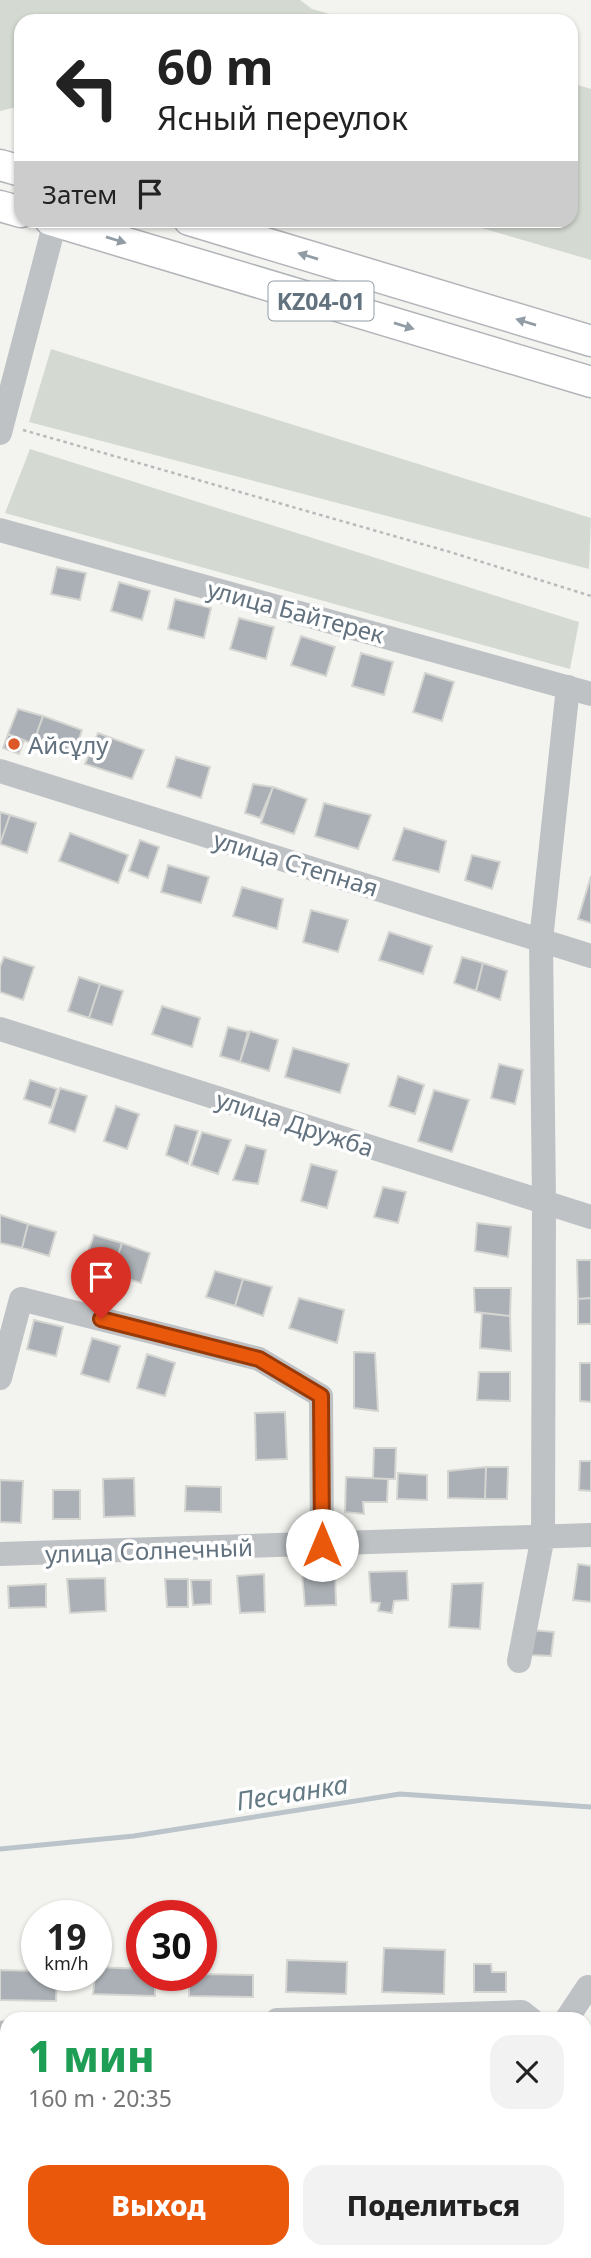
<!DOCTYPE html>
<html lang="ru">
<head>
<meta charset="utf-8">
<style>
	body { margin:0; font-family:"Noto Sans",sans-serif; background:#f2f2f2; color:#222; height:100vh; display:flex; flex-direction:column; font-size:26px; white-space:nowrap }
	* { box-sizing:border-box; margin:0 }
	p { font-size:23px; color:#767676 }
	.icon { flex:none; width:38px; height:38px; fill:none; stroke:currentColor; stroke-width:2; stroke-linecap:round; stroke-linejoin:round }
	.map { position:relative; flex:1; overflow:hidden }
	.side { position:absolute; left:0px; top:2012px; width:592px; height:247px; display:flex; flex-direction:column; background:#fff; border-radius:21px 21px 0 0; box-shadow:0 2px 5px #0004 }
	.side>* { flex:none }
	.banner { position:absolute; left:14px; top:14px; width:564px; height:214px; border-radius:21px; box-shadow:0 2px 5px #0004; background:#fff; color:#222; overflow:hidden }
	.speed { position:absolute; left:21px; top:1900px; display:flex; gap:14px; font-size:35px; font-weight:700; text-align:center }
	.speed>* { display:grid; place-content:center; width:91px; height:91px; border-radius:50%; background:#fff; box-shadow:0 2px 5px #0004; line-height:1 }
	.speed small { font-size:18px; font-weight:400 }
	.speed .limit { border:10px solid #d22; background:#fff; color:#111 }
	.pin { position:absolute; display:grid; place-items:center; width:60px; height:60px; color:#fff; margin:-72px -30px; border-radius:50% 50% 50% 0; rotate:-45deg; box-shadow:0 0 7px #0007 }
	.pin .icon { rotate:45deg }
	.me { position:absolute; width:77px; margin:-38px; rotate:0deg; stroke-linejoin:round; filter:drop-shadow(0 0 5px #0008) }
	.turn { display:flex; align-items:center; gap:24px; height:147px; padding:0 28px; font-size:32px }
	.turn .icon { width:91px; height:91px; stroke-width:2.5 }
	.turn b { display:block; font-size:49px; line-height:60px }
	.then { display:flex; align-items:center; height:66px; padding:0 28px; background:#0003; gap:14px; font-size:26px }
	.round { display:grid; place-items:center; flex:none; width:74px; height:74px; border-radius:21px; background:#f2f2f2 }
	.head { display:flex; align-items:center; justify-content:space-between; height:119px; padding:0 28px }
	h1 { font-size:42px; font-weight:800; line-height:52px; color:#1e9e55 }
	.cta { display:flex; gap:14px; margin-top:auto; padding:14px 28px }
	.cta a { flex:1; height:80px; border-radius:21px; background:#ea580c; color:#fff; font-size:28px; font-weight:800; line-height:80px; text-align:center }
	.cta a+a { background:#f2f2f2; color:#222 }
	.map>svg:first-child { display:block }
</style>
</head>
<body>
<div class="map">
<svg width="591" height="2258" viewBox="0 0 591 2258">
	<rect width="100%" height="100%" fill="#f3f4ef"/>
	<path fill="#d4dad1" d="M0,0H300L312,9L355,21H21V106L0,111Z
		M571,83L591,89V260L458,221L570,220Z
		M51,349L591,518L589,569L29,422Z
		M30,449L579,622L570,669L5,513Z"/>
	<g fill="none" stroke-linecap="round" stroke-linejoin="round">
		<path stroke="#bac4ca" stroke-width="5" d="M0,1849L134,1836L400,1794L591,1807"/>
	</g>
	<path fill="#aab0b5" stroke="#d5d5d2" stroke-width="2" d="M57,567L86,573L80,600L51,594Z
		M119,582L150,591L142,620L111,611Z
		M175,599L211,608L204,638L168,629Z
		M239,618L274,627L266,659L230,649Z
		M301,636L335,647L326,676L291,665Z
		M361,653L393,662L384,695L352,686Z
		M425,673L454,682L442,721L413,712Z
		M18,709L43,716L33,744L8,734Z
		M43,716L82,730L73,759L33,744Z
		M98,733L144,750L132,779L85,764Z
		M8,734L24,740L19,754L3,748Z
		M176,757L210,767L201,798L167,787Z
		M253,784L273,787L260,818L245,813Z
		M273,787L307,799L294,834L261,823Z
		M324,803L371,815L358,849L315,836Z
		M0,812L10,815L0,844Z
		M10,815L36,823L27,853L0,844Z
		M404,828L446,841L439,872L393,860Z
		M70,833L128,855L118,883L59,861Z
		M140,840L159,847L148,878L129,871Z
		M472,855L500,862L492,889L465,880Z
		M168,865L209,877L201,903L161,892Z
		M591,876V923L578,919Z
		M242,887L283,899L277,929L233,916Z
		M311,910L348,920L338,952L303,942Z
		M389,932L432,946L423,974L379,960Z
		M4,957L34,967L23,1000L0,992V967Z
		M462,957L483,963L476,991L454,983Z
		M483,963L507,971L500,1000L476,991Z
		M79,977L100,984L89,1018L68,1011Z
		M100,984L123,991L112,1025L89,1018Z
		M162,1006L200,1018L192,1047L152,1034Z
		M228,1027L248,1032L240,1062L220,1056Z
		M250,1031L278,1040L269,1071L240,1062Z
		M293,1048L349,1064L340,1093L285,1077Z
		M499,1064L523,1070L515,1104L491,1098Z
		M398,1076L424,1085L415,1114L389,1106Z
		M30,1080L57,1089L51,1108L24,1099Z
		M60,1088L87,1096L75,1132L49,1123Z
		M434,1090L469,1100L452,1152L418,1141Z
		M116,1106L139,1114L127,1149L104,1141Z
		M175,1125L198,1131L188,1164L166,1155Z
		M202,1132L231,1140L218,1174L191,1165Z
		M246,1145L266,1150L258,1184L233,1180Z
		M311,1164L337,1171L327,1208L301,1201Z
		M383,1187L406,1192L398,1223L374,1217Z
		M0,1215L28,1224L22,1248L0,1243Z
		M477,1223L511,1227L508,1257L475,1251Z
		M28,1224L56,1232L49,1256L22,1248Z
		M94,1235L122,1243L112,1274L84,1264Z
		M122,1243L150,1253L141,1283L112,1274Z
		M577,1260H591V1298L578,1299Z
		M215,1271L243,1279L235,1306L206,1297Z
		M243,1279L272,1287L263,1316L235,1306Z
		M474,1288H511L510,1316L475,1312Z
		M299,1298L344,1310L337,1343L289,1328Z
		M591,1298V1324H578V1299Z
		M482,1313L510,1316L511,1351L480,1348Z
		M34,1320L63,1327L56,1356L27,1349Z
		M92,1338L120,1346L109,1382L81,1374Z
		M354,1352L375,1353L378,1411L354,1408Z
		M147,1354L175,1363L165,1396L137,1388Z
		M580,1363H591V1402L580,1401Z
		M479,1372H510V1401L477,1400Z
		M285,1412L287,1459L256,1460L255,1413Z
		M374,1448H396L395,1479H373Z
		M580,1461H591V1491L579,1490Z
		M486,1467H508L507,1499H485Z
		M486,1467L485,1499L448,1498V1471Z
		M398,1473L427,1475V1500L397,1499Z
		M346,1477L388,1479L387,1502H363L364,1514L345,1512Z
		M134,1478L135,1516L104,1517L103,1479Z
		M0,1480L23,1481L21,1523L0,1522Z
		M186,1486L221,1487V1512L185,1511Z
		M53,1490H80V1519H53Z
		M578,1564L591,1566V1602L573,1600Z
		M407,1571L408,1600L394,1601L392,1613L378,1611L380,1603L371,1602L369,1572Z
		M335,1572L336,1605L305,1606L302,1574Z
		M264,1574L265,1612L240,1613L237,1576Z
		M105,1578L106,1611L70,1613L67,1579Z
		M165,1579H188V1607H167Z
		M191,1580H211V1604L193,1605Z
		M483,1583L480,1629L449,1627L452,1584Z
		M46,1584V1607L9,1608L8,1586Z
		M531,1630L554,1632L551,1656L529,1655Z
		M384,1948L445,1950L444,1994L382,1992Z
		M287,1960L347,1962L346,1994L286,1992Z
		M474,1964H491L492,1972H506V1992H474Z
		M96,1967L142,1969V1976H155V1996L93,1994Z
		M0,1970L37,1971V1976H57L56,2001L0,2000Z
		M201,1974L253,1975V1997L189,1996V1976Z
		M586,2054L591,2058V2087L584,2083Z
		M584,2083L591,2087V2100L584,2109Z
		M126,2252H172L168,2258H122Z
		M188,2252H238L246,2258H188L185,2256Z
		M448,2252H482L478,2258H444Z"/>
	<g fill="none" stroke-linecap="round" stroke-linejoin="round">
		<defs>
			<path id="major" d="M0,165L21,171
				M0,206L21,212
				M50,220L591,382
				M189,220L591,341"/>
		</defs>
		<use href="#major" stroke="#b1b5b9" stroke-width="33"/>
		<path stroke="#b8babc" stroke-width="2.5" stroke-dasharray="3.5 3.5" stroke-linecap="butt" d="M23,430L450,552L591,596"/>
		<path stroke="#bec2c5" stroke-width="24" d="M0,433L55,222
			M0,530L591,694
			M0,771L591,956
			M0,1029L591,1217
			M0,1378L21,1299L259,1359L321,1396L322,1545
			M0,1554L591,1535
			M519,1661L543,1536L544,1202L541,940L568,687
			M277,2020L522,2012L532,2020
			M566,2020L588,1987
			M0,2033L7,2032
			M0,2224L7,2229
			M39,2252L47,2258
			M401,2258L405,2252"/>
		<use href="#major" stroke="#fff" stroke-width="30"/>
	</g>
	<defs><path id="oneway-solid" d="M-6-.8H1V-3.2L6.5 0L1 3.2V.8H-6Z" transform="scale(1.75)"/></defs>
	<g fill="#929ca5">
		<use href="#oneway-solid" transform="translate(116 240) rotate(17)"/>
		<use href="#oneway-solid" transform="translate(308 256) rotate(-163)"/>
		<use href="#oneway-solid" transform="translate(526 322) rotate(-163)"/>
		<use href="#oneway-solid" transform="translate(404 326) rotate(17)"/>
	</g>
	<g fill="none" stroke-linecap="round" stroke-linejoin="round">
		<defs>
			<path id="route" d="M101,1319L259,1359L321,1396L322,1545"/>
		</defs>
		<use href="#route" stroke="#983908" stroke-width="18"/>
		<use href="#route" stroke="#ea580c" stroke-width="12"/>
	</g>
	<circle fill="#dc5827" stroke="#fff" stroke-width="2.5" cx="14" cy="744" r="7"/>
	<g text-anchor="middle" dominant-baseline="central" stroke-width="7" stroke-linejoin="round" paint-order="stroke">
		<rect fill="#fff" stroke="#929ca5" stroke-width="2" x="268.5" y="281.5" width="105" height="39" rx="5"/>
		<g font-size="23" font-weight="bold" fill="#63727f">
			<text x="321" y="301">KZ04-01</text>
		</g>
		<g font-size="24" fill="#63727f" stroke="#fff">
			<text transform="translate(296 611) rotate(15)">улица Байтерек</text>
			<text transform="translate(296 863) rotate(17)">улица Степная</text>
			<text transform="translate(295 1123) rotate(18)">улица Дружба</text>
			<text transform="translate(149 1550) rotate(-2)">улица Солнечный</text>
		</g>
		<g font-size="24" fill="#63727f" stroke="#fff" text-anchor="start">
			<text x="28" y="744">Айсұлу</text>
		</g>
		<g font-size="26" font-style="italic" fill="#647a84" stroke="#fff">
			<text transform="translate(292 1792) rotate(-9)">Песчанка</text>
		</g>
	</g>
</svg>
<div class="speed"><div>19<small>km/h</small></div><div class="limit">30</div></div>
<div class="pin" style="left:101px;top:1319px;background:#d93025"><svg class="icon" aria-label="arrive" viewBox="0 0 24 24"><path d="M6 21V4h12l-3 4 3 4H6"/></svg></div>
<svg class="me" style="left:322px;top:1545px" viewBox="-20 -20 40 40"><circle r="19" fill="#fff"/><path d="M0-13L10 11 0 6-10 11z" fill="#ea580c"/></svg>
<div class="banner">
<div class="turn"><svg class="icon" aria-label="left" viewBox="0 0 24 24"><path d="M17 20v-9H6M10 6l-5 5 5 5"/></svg><div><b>60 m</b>Ясный переулок</div></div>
<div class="then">Затем<svg class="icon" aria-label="arrive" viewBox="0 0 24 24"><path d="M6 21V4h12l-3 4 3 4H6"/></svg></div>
</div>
<section class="side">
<div class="head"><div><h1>1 мин</h1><p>160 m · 20:35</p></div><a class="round"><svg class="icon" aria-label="close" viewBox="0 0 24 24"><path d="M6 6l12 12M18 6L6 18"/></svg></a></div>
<div class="cta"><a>Выход</a><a>Поделиться</a></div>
</section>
</div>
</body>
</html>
